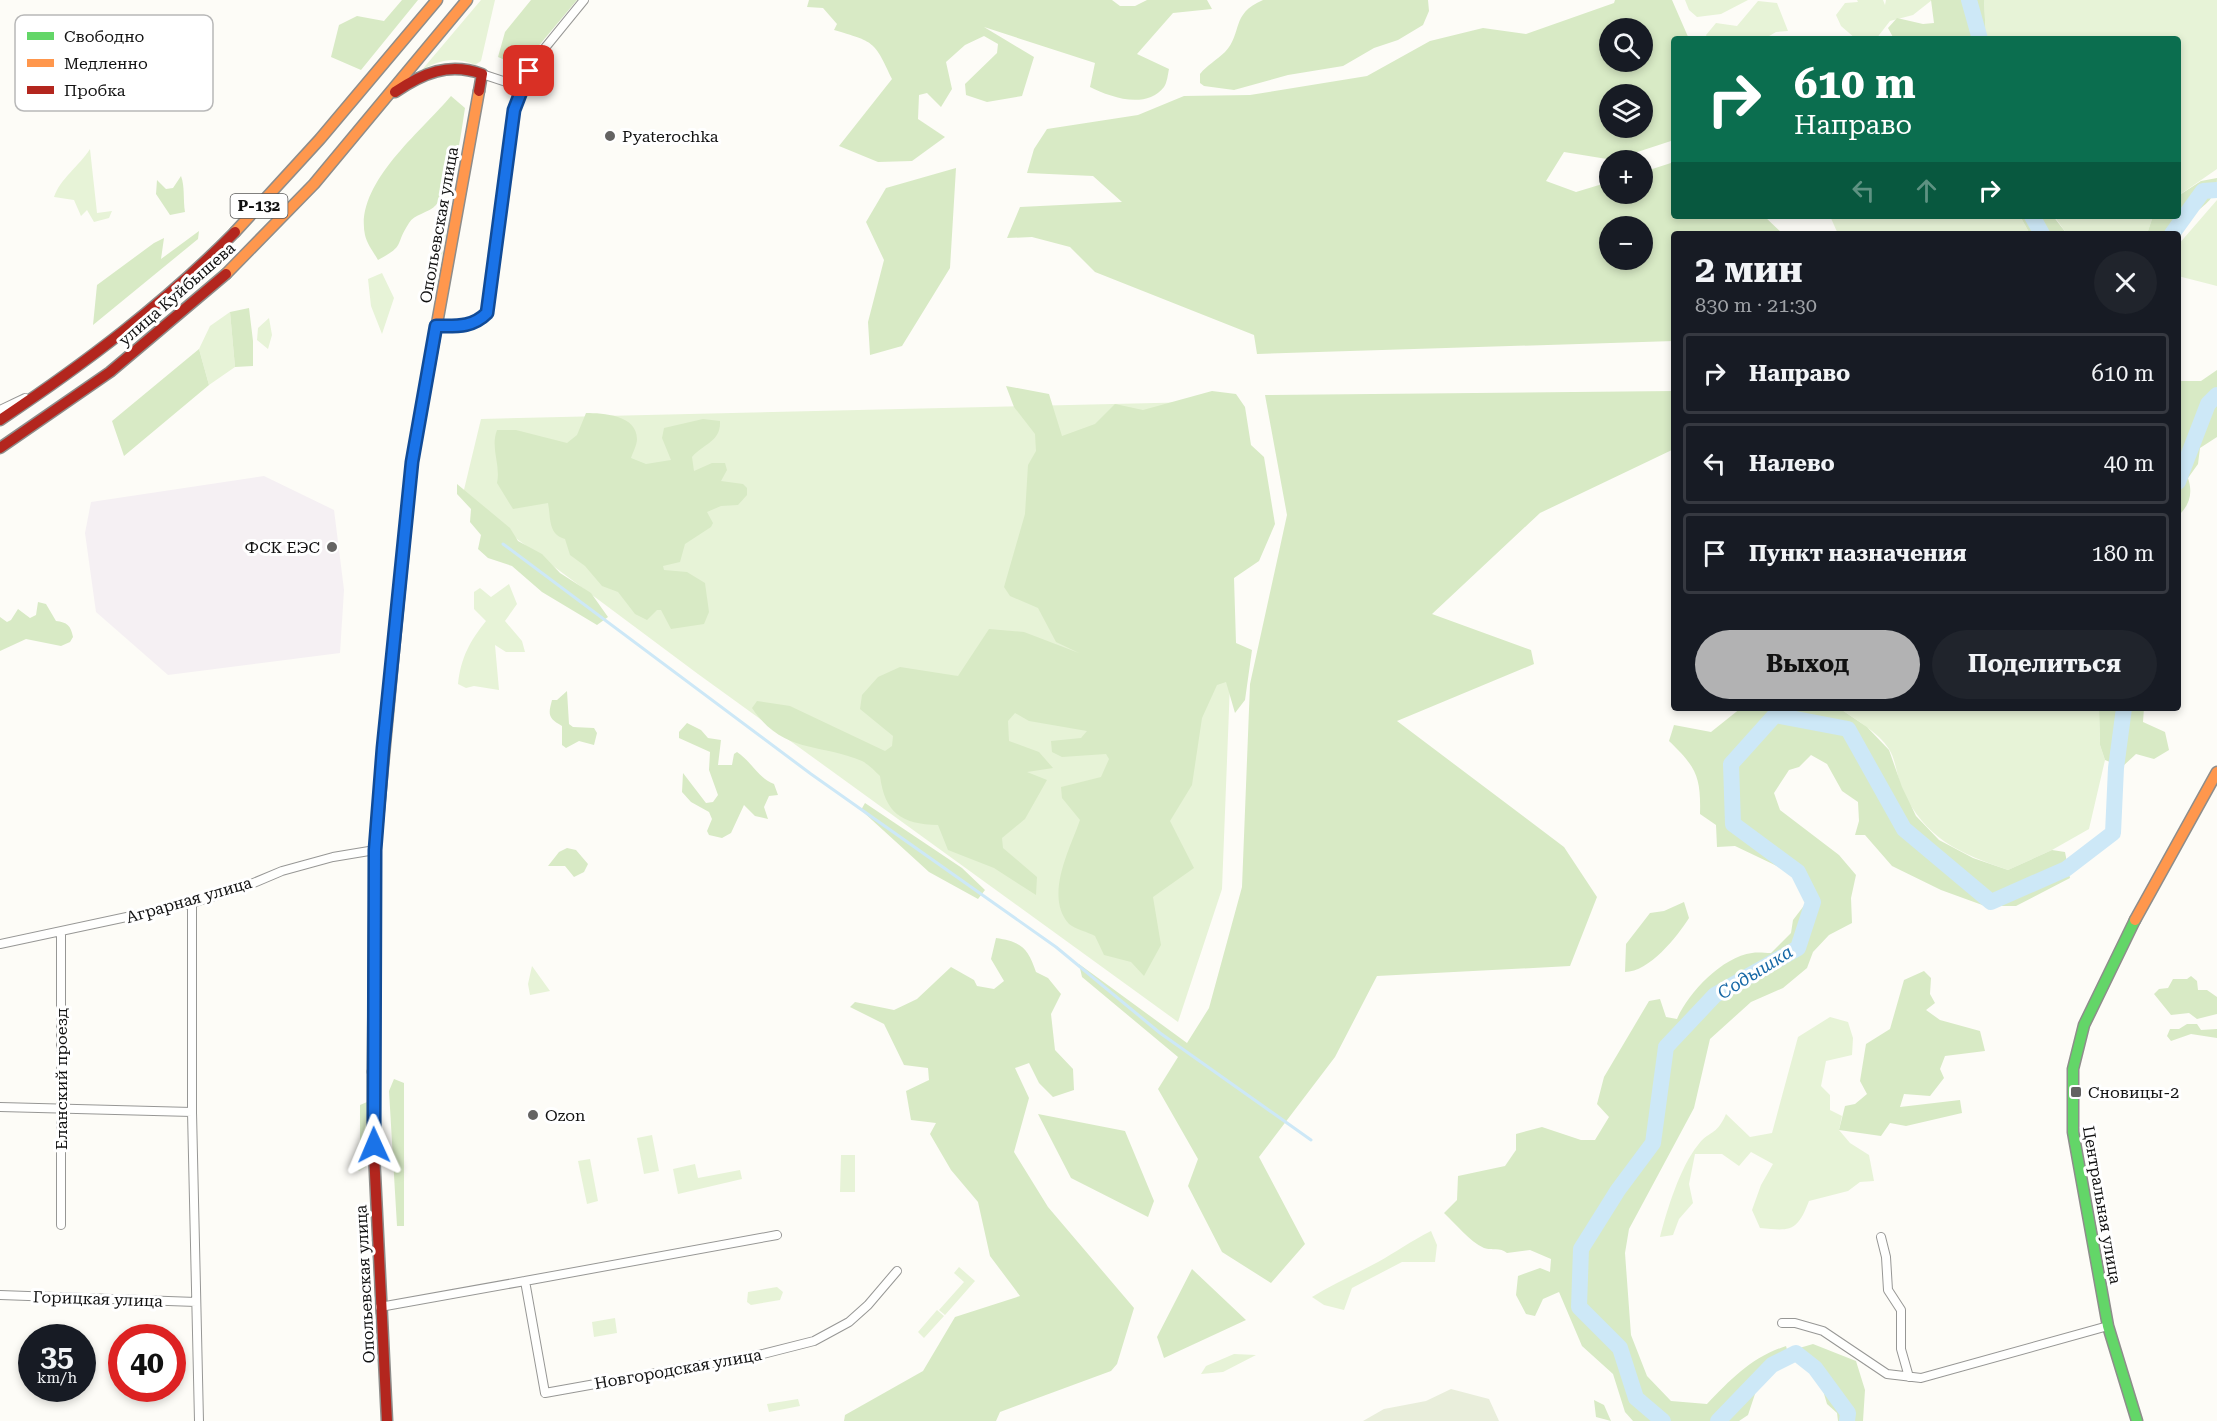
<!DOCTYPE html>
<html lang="ru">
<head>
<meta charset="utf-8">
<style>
	body { margin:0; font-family:"Roboto Serif",serif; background:#20242c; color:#f1f3f6; height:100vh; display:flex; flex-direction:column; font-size:22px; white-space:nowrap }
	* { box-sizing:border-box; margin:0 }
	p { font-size:20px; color:#9ea1a6 }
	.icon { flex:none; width:33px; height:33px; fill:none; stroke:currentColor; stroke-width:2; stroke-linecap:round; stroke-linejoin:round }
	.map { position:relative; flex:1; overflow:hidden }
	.drawer { position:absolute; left:1671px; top:231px; width:510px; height:480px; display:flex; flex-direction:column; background:#171b24; border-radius:6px; box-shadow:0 3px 9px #0003 }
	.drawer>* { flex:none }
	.hud { position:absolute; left:1671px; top:36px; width:510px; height:183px; border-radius:6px; box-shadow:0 3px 9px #0003; background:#0b6e4f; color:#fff; overflow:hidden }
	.controls { position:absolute; left:1599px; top:18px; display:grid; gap:12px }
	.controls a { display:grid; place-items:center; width:54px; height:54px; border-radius:50%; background:#171b24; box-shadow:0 3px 9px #0003; font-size:30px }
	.speed { position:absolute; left:18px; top:1324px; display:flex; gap:12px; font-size:30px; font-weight:700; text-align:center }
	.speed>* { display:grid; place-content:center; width:78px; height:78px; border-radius:50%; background:#171b24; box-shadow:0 3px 9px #0003; line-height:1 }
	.speed small { font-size:15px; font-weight:400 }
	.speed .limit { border:9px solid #d22; background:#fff; color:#111 }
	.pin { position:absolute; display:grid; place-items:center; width:51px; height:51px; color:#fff; margin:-26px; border-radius:12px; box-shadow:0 3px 9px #0006 }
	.me { position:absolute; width:66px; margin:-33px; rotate:359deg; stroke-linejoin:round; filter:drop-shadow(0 0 4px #0008) }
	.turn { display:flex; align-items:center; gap:21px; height:126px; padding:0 24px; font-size:27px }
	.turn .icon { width:78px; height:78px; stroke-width:2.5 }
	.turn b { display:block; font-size:42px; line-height:51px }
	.lanes { display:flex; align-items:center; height:57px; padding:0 24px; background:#0003; justify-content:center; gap:30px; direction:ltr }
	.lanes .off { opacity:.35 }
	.round { display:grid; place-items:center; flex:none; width:63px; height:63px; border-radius:32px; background:#20242c }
	.head { display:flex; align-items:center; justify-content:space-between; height:102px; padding:0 24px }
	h1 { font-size:36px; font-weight:700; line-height:45px }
	.button { display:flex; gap:12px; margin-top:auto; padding:12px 24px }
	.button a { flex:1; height:69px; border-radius:36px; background:#b2b2b3; color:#111; font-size:24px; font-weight:700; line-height:69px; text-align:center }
	.button a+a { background:#20242c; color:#f1f3f6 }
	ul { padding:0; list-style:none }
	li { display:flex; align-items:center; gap:18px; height:81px; margin:0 12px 9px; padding:0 12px; border:3px solid #363941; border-radius:6px }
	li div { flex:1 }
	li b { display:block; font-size:22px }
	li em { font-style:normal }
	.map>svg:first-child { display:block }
</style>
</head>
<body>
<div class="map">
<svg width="2217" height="1421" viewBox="0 0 2217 1421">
	<rect width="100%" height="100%" fill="#fdfcf7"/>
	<path fill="#f5f0f3" d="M264,476L334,510L344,590L340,653L168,675L96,612L85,533L91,502Z"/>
	<path fill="#e7f3d7" d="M481,0H495L481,61L475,65C455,56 438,60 421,71Z
		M1685,0H1748L1721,14L1697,17L1689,10Z
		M1857,0H1883L1885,5L1886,0H1932L1913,15L1890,21L1876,39H1856L1841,26L1836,15L1845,3L1858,2Z
		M1984,0H2217V169L2178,196V39H1986Z
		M1758,1L1777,3L1788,31L1776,32L1764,39H1708L1706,35L1716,23L1737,26Z
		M90,149L97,213L112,211L109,218L94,222L87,210L81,216L74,200L54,197C60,179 79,166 90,149Z
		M2217,200V286L2178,276V245Z
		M1830,216H2020L2030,234H1838Z
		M2054,216H2153L2147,234H2067Z
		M382,273L394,298L382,334L371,306L368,279Z
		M230,312L235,367L209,385L199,349L210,326Z
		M269,318L272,335L268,349L257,340L258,328Z
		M1241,401L1222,889L1178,1022L698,674L462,498L481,419Z
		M509,584L517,604L505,621L522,641L525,652H506L495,645L499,690L474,686L466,688L458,684C461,657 470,641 486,621L474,609V592L480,588L491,597Z
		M1839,708H2099L2100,745L2105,760L2089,829L2052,850L2008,870C1959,853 1925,839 1902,789C1897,777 1896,760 1889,749C1878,732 1856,720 1839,708Z
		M532,966L550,991L530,995L528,984Z
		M1830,1017L1848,1022L1853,1038L1852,1055L1826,1061L1821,1086L1830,1095V1110L1842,1116L1839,1130L1850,1143L1869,1155L1874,1181L1860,1182L1848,1191L1809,1201C1797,1232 1791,1231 1760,1228L1752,1210L1761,1185L1773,1164L1751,1152L1739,1166L1722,1154H1695L1689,1184L1693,1203L1679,1219L1673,1235L1660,1237C1667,1210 1680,1167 1698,1145C1709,1130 1716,1137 1726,1114L1750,1137L1772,1133L1798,1037Z
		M652,1135L659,1171L644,1174L637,1138Z
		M841,1155H855V1192H840Z
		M590,1159L598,1201L587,1204L578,1161Z
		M695,1164L698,1178L740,1170L742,1179L678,1194L673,1169Z
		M1431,1231L1437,1245L1435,1262H1402L1352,1288L1344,1310L1324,1305L1312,1297C1333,1284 1356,1274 1378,1262C1396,1252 1411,1241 1431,1231Z
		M959,1267L975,1281L945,1315L939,1310L964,1282L954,1273Z
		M777,1287L783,1292L780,1300L751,1305L747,1302L748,1292Z
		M937,1310L944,1316L924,1338L918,1332Z
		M615,1318L617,1333L594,1337L592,1322Z
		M1234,1354L1256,1355L1223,1372L1201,1374L1206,1366Z
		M798,1399L800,1406L769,1412L767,1404Z"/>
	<path fill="#d8eac5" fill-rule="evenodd" d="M402,0H418L361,70L331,57L339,25L357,16L384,21Z
		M531,0H577L521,67L498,57L505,32Z
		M809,0H1112L1120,6H1135L1147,0H1207L1212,9L1173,13L1137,54L1169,69C1168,74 1167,83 1164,87C1146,110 1110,97 1090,87L1095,63L984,27L1034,57L1022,96L987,102L966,95L965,84L997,53L998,44L984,36L965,45L946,62L952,89L941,107L927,93L919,95L918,119L945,137L912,161L878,162L839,146L892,79C874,40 874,42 834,30L837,24L823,8L807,7Z
		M1263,0H1428L1429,11L1423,25L1398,40L1374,48L1343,66L1288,75L1234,90L1204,86L1200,83V74C1207,65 1217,60 1225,52C1243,33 1230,14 1263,0Z
		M1615,0H1672L1689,39H1674V140L1613,160L1564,152L1546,181L1576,192L1609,182L1610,194H1642L1643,172L1674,162V216H1764L1783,234H1674V341L1257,354L1254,335L1095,272L1070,247L1032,237L1007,238L1020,207L1122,202L1093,176L1027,173L1034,149L1047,129L1138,115L1184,96L1250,95L1367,76L1430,41L1483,28L1526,34L1614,3ZM1610,28H1642V62H1610ZM1610,94H1642V128H1610ZM1610,226H1642V260H1610Z
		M1931,0H1984L1986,39H1894L1888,28L1897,18L1923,24L1934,23Z
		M451,96L465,108C460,140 456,179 436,205C429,213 414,214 409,223C394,246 406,245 378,260C374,253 367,244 365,235C354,184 422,131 451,96Z
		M956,168L950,268L902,346L870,355L868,322L884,260L866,222L886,188Z
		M181,176C185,186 183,200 185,212L170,215L156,194L157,180L166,189L173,188Z
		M2217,178C2217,198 2206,204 2192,215C2186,219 2182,228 2178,234H2147L2153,216H2178V196L2201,181Z
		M446,210L449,216L436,290L429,295L441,213Z
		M2020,216H2053L2067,234H2030Z
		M199,231L198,239L93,325L97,285L154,243L164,238L161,259Z
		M249,308L253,341V366L235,367L230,312Z
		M199,349L209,385L124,456L112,421Z
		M2217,370V437L2200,448L2198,464L2188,478C2193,493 2190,505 2178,516V381H2201Z
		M1006,386L1049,394L1062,436L1095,424L1115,404L1143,410L1212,391L1236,394L1245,407L1251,445L1264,457L1275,524L1259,561L1234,578L1236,643L1252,650L1245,700L1235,713L1226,682L1217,685L1202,718L1192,785L1170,821L1194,868L1153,897L1161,945L1144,976L1131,962L1104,955L1095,936C1088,932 1075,929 1069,924C1044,896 1070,849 1080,820L1062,798L1061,787L1101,777L1109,759L1106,754L1062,757L1052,752L1051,741L1081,738L1087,731L1029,721L1015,713L1008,721L1009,741L1039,752L1053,768L1027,772L1047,780L1025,819L1002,838L1003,848L1037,877L1036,895L994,868L948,850L938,825C901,824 885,813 880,776C875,771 868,764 862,761C820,743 783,754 752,708L757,701L790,706L885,751L892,746L893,736L860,709L862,695L878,677L900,667L958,676L989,629L1024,632L1079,653L1056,642L1038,608L1010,596L1004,587L1025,514L1028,465L1036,451L1035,434L1014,407Z
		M1674,391V449L1540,513L1432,614L1531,650L1534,664L1397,721L1564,847L1597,897L1570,966L1377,976L1335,1057L1259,1157L1305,1244L1271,1283L1222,1252L1188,1186L1198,1159L1158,1089L1178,1057L1082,977L1079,964L1187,1043L1209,1008L1242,887L1250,684L1287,515L1265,395Z
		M586,413C603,413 637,415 637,439C637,445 633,452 631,458L646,464L671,460L662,438L664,428L703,419L720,421C721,442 704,443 692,457L694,471L712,463H725L727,470L721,481L743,484L747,488V495L738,505L721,506L707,512L713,523L711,527L685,544L680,562L663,566L664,570L687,572L705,583L709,612L704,624L671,629L661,610H657L647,620L635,614L618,592L602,586L585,566L570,555L565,539C548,534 551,519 548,503L513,509L497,483C501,465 490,448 497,430H516L567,443L577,435Z
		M457,484L510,528L518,541L542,554L560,573L591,593L608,617L597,625L542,592L512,566L488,558L478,549L481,535L470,522L471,509L457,494Z
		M38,602L46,604L56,621C67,622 71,626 73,637L70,642L61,646L26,639L0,651V617L7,622L11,620L18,609L30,618L36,615Z
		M567,691L569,724L573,727L594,728L597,733L594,745L579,741L566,748L562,745V726C548,718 548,715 552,700H557Z
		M1741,708H1839L1867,727L1889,750L1902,787L1916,816L1939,840L1973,858L2008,870L2052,850L2065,852L2070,878L2016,906H1985L1941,890L1892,866L1865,835H1855L1859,821L1858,802L1842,791L1827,764L1811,755L1799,767L1789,770L1774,793L1780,810L1839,855L1856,875L1851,898L1852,923L1829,935L1813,952L1807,968L1783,988L1751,1002L1710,1039L1694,1108L1629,1229L1625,1253L1631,1335L1647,1376L1671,1401L1707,1404C1731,1379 1752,1357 1786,1346L1788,1353L1766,1361L1748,1415L1739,1421H1633L1625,1412L1613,1374L1582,1346L1559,1292L1543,1299L1535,1316L1526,1314L1516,1295L1518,1276L1540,1268L1550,1272L1551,1259L1530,1250L1507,1253C1500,1247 1492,1251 1484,1248C1469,1241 1456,1224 1444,1213L1457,1200L1458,1176L1505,1166L1516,1150V1134L1542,1127L1581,1140H1595L1609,1117L1597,1104L1604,1077L1649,1001L1660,999L1666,1017L1677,1019C1688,993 1722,957 1752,953C1758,952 1765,953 1771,953L1791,933L1793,920L1806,903L1813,902L1798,872L1779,867L1735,846L1717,847L1716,825L1700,814C1701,776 1696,767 1669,741L1674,725L1711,732Z
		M2099,708H2144L2143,722L2165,732L2169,750L2154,759L2136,754L2122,767L2105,760L2100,745Z
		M687,723L701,730L708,738L721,740L718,765H732L734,754L737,752C752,762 758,778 774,784L778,795L769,796L764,807L768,819L755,816L744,805L731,833L722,838L709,835L707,831L712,819L709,812L691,802L682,792L683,773L706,803L713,802L718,795L709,770L710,752L679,738V732Z
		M865,803L962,868L985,890L978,899L929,872L861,810Z
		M567,848L576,850L588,864L584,872L574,877L565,866H548L559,852Z
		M1684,902L1689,918C1677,937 1649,972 1625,972L1626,944L1650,913L1664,911Z
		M996,938C1022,942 1028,948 1036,972L1048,978L1061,994L1051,1014L1055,1050L1073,1069L1074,1090L1053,1097L1039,1083L1029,1063L1015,1068L1029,1098L1014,1152L1048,1207L1134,1308L1117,1364L1111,1371L1000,1412L996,1421H844L845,1415L923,1371L955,1317L1020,1296L990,1256L978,1202L951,1170L930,1134L936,1123L911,1120L906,1091L929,1080L928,1068L904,1065L884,1024L850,1007L855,1002L894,1010L917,999L951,967L974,980L977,986L994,989L1004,981L991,959Z
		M1924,971L1931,978L1930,994L1935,1003L1926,1010L1940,1020L1980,1031L1985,1051L1945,1056L1940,1069L1944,1078L1930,1096L1904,1094L1900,1107L1960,1100L1962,1113L1906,1126L1890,1123L1881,1136L1839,1130L1845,1106L1855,1104L1867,1094L1860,1081L1866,1044L1890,1029L1904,980Z
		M2191,976L2197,981L2198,990H2207L2217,997V1014L2197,1019L2189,1013L2171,1015L2154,994L2159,989L2168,988L2173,979H2187Z
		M2187,1024H2197L2201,1030L2217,1029V1038L2191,1034L2171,1041L2167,1036L2170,1029H2179Z
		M394,1079L404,1083V1226H397L389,1091Z
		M367,1102L366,1167L359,1171L352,1165L360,1141V1105Z
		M1038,1114L1125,1131L1154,1201L1148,1217L1071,1178Z
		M1192,1269L1246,1320L1164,1358L1157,1337Z
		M1813,1344L1856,1361L1865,1390L1863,1421H1838L1837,1413L1827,1404L1822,1387L1796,1349Z
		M1594,1400L1604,1405L1611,1421L1596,1417Z"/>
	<path fill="#e9eedb" d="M1451,1389L1489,1399L1499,1421H1363L1384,1409L1426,1401Z"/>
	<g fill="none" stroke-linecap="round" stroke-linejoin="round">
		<path stroke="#cde8f7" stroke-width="3" d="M503,544L811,774L1056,947L1160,1033L1311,1140"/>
		<path stroke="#cde8f7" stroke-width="16" d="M1969,0L1980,39
			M2032,216L2042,234
			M2172,234L2203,191L2217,190
			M2178,482L2208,404L2217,395
			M1663,1421L1636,1398L1620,1348L1579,1307L1581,1249L1618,1190L1653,1143L1666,1047L1715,995L1798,948L1813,902L1798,872L1733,824L1731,764L1775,715L1848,729L1904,829L1991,902L2066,869L2113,833L2116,768L2124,708
			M1718,1421L1772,1365L1796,1353L1815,1368L1848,1413L1847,1421"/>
		<defs>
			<path id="street" d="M482,74L521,87
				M436,326C456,326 472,328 487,313L517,96L540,54L584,0
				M0,410L25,398
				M192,903V1112L199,1421
				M0,944L192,903L244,887L282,871L333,857L375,850
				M0,1107L192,1112
				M61,1225V932
				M1881,1237L1886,1257L1888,1290L1901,1310V1349L1909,1377
				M525,1281L777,1235
				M0,1295L196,1302
				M380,1307L525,1281L545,1393L763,1354L814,1341L849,1322L868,1305L897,1271
				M1782,1323H1795L1823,1331L1887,1374L1921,1378L2108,1326"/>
			<path id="fast" d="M2135,920L2084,1025L2073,1069V1132L2108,1326L2137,1421
				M373,1072L375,850L402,565"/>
			<path id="slow" d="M235,232L320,139L437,0
				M226,274L314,184L467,0
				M402,565L412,462L479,91
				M2135,920L2217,772"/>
			<path id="jam" d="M395,92C423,73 449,62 482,74L479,91
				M0,420C84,364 164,304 235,232
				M0,448L110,372L226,274
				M373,1072V1132L387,1421"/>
		</defs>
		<use href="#street" stroke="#979795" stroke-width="10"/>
		<use href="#fast" stroke="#8e8d8b" stroke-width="13"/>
		<use href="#slow" stroke="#8e8d8b" stroke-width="13"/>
		<use href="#jam" stroke="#8e8d8b" stroke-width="13"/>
		<use href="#street" stroke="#fffffe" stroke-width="8"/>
		<use href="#fast" stroke="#63d668" stroke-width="10"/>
		<use href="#slow" stroke="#ff974d" stroke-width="10"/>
		<use href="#jam" stroke="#b3261e" stroke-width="10"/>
	</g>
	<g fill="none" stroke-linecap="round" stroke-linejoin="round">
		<defs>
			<path id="route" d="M374,1145L375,850L383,748L412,462L436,326C456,326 472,328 487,313L514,110L529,71"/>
		</defs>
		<use href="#route" stroke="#114b97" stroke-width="15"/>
		<use href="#route" stroke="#1a73e8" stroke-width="10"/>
	</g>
	<g fill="#646362" stroke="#fff" stroke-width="2">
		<circle cx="610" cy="136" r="6"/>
		<circle cx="332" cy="547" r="6"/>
		<rect x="2070" y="1086" width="12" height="12" rx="3"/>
		<circle cx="533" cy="1115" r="6"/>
	</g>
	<g text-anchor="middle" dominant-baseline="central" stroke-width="6" stroke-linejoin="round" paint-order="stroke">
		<rect fill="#fff" stroke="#585858" stroke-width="1.5" x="230.5" y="194" width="57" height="24" rx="4.5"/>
		<g font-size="15" font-weight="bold" fill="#111">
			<text x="259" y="206">Р-132</text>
		</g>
		<g font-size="16" fill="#111" stroke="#fff" text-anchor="start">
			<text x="622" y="136">Pyaterochka</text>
			<text x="320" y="547" text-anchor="end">ФСК ЕЭС</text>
			<text x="2088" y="1092">Сновицы-2</text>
			<text x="545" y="1115">Ozon</text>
		</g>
		<g font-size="16" fill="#111" stroke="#fff">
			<text transform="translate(439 225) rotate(-80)">Опольевская улица</text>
			<text transform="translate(177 294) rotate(-41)">улица Куйбышева</text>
			<text transform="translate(189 900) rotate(-16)">Аграрная улица</text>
			<text transform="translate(61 1079) rotate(-90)">Еланский проезд</text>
			<text transform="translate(2102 1205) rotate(80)">Центральная улица</text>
			<text transform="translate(365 1284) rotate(-93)">Опольевская улица</text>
			<text transform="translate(98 1299) rotate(2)">Горицкая улица</text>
			<text transform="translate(678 1369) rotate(-10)">Новгородская улица</text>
		</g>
		<g font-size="18" font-style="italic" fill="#1768a6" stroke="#fff">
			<text transform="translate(1755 972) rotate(-32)">Содышка</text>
		</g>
	</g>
	<rect x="15" y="15" width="198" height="96" rx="9" fill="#fff" stroke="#b8b8b8" stroke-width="1.5"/>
	<rect x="27" y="32" width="27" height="8" fill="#63d668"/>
	<rect x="27" y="59" width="27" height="8" fill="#ff974d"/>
	<rect x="27" y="86" width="27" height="8" fill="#b3261e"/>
	<g font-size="16" fill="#111">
		<text x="64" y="42">Свободно</text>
		<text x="64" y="69">Медленно</text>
		<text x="64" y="96">Пробка</text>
	</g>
</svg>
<div class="controls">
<a><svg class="icon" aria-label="search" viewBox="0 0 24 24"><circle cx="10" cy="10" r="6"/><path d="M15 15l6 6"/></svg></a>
<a><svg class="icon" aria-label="layers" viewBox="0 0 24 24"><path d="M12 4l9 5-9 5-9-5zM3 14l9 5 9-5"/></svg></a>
<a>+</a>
<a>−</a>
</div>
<div class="speed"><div>35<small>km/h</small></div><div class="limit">40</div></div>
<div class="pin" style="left:529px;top:71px;background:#d93025"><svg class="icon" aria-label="arrive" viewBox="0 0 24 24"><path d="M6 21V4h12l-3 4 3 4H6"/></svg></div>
<svg class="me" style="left:374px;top:1145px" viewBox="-20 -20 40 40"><path d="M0-17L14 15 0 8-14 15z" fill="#1a73e8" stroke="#fff" stroke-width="4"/></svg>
<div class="hud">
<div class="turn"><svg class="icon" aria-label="right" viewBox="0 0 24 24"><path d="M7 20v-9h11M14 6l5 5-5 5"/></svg><div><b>610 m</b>Направо</div></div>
<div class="lanes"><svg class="icon off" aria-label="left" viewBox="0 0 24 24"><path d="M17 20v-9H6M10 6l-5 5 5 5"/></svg><svg class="icon off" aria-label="ahead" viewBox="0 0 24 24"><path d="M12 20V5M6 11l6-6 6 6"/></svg><svg class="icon" aria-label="right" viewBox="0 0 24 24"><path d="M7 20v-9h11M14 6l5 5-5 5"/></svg></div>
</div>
<section class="drawer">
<div class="head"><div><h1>2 мин</h1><p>830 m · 21:30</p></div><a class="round"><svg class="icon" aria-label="close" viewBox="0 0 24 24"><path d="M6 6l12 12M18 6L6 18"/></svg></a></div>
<ul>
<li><svg class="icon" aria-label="right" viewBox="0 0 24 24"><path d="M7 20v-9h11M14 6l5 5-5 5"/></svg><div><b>Направо</b></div><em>610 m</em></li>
<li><svg class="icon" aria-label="left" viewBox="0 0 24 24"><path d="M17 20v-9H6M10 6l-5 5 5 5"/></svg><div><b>Налево</b></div><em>40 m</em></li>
<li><svg class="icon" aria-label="arrive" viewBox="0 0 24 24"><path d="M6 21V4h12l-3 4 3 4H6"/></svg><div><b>Пункт назначения</b></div><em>180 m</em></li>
</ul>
<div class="button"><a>Выход</a><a>Поделиться</a></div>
</section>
</div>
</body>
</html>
